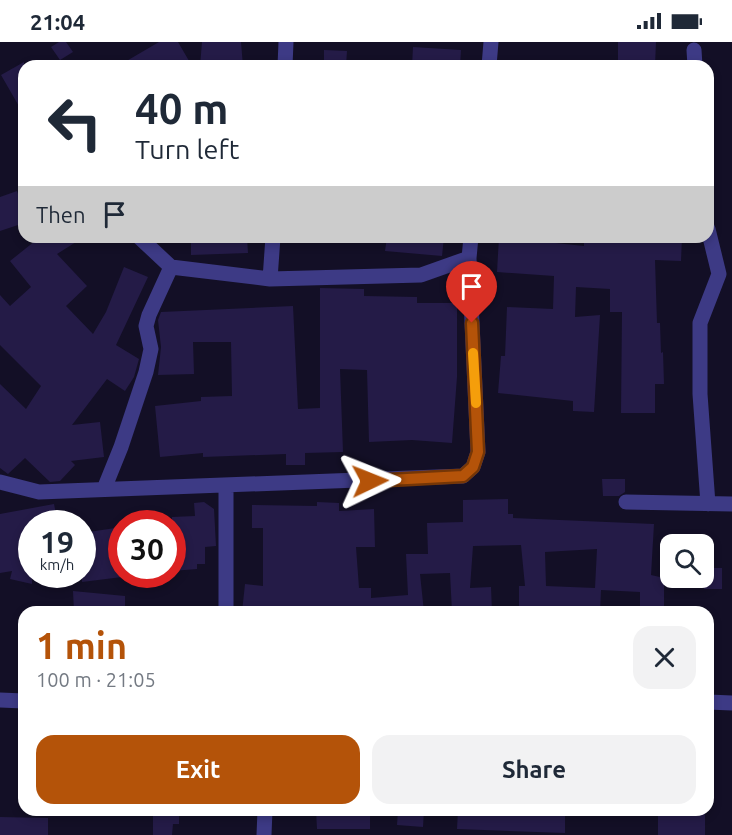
<!DOCTYPE html>
<html lang="en">
<head>
<meta charset="utf-8">
<style>
	body { margin:0; font-family:Ubuntu,sans-serif; background:#f2f2f3; color:#1f2937; height:100vh; display:flex; flex-direction:column; font-size:22px; white-space:nowrap }
	* { box-sizing:border-box; margin:0 }
	p { font-size:20px; color:#747a83 }
	.icon { flex:none; width:33px; height:33px; fill:none; stroke:currentColor; stroke-width:2; stroke-linecap:round; stroke-linejoin:round }
	.map { position:relative; flex:1; overflow:hidden }
	.panel { position:absolute; left:18px; top:564px; width:696px; height:210px; display:flex; flex-direction:column; background:#fff; border-radius:18px; box-shadow:0 3px 9px #0003 }
	.panel>* { flex:none }
	.guide { position:absolute; left:18px; top:18px; width:696px; height:183px; border-radius:18px; box-shadow:0 3px 9px #0003; background:#fff; color:#1f2937; overflow:hidden }
	.controls { position:absolute; left:660px; top:492px; display:grid; gap:12px }
	.controls a { display:grid; place-items:center; width:54px; height:54px; border-radius:12px; background:#fff; box-shadow:0 3px 9px #0003; font-size:30px }
	.speed { position:absolute; left:18px; top:468px; display:flex; gap:12px; font-size:30px; font-weight:700; text-align:center }
	.speed>* { display:grid; place-content:center; width:78px; height:78px; border-radius:50%; background:#fff; box-shadow:0 3px 9px #0003; line-height:1 }
	.speed small { font-size:15px; font-weight:400 }
	.speed .limit { border:9px solid #d22; background:#fff; color:#111 }
	.pin { position:absolute; display:grid; place-items:center; width:51px; height:51px; color:#fff; margin:-62px -26px; border-radius:50% 50% 50% 0; rotate:-45deg; box-shadow:0 0 6px #0007 }
	.pin .icon { rotate:45deg }
	.me { position:absolute; width:66px; margin:-33px; rotate:88deg; stroke-linejoin:round; filter:drop-shadow(0 0 4px #0008) }
	.turn { display:flex; align-items:center; gap:21px; height:126px; padding:0 18px; font-size:27px }
	.turn .icon { width:78px; height:78px; stroke-width:2.5 }
	.turn b { display:block; font-size:42px; line-height:51px }
	.then { display:flex; align-items:center; height:57px; padding:0 18px; background:#0003; gap:12px; font-size:22px }
	.round { display:grid; place-items:center; flex:none; width:63px; height:63px; border-radius:18px; background:#f2f2f3 }
	.head { display:flex; align-items:center; justify-content:space-between; height:102px; padding:0 18px }
	h1 { font-size:36px; font-weight:700; line-height:45px; color:#b45309 }
	.primary-button { display:flex; gap:12px; margin-top:auto; padding:12px 18px }
	.primary-button a { flex:1; height:69px; border-radius:18px; background:#b45309; color:#fff; font-size:24px; font-weight:700; line-height:69px; text-align:center }
	.primary-button a+a { background:#f2f2f3; color:#1f2937 }
	.status { display:flex; justify-content:space-between; align-items:center; height:42px; padding:0 30px; background:#fff; direction:ltr }
	.status svg { height:16px; fill:currentColor }
	.map>svg:first-child { display:block }
</style>
</head>
<body>
<div class="status"><b>21:04</b><svg viewBox="0 0 49 12"><path d="M0 12V9h3v3zM5 12V6h3v6zM10 12V3h3v9zM15 12V0h3v12zM26 1h20v11H26zM47 4h2v5h-2z"/></svg></div>
<div class="map">
<svg width="732" height="793" viewBox="0 0 732 793">
	<rect width="100%" height="100%" fill="#130f26"/>
	<path fill="#241b47" fill-rule="evenodd" d="M59,0H66L73,10L60,18L51,5Z
		M159,0H178L192,24H118Z
		M202,0H241L243,24H200Z
		M618,0H656L655,24H618Z
		M413,5L461,8L460,24H412Z
		M324,8L347,9L346,24H324Z
		M24,20V73L1,33Z
		M17,149L24,169V181L0,189V155Z
		M40,195H84L57,212L87,244L66,264L93,292L106,270L124,225L148,235L116,303L139,317L134,335L125,349L107,337L72,383L100,380L104,415L71,419L75,423L60,439L50,440L25,416L8,432L0,426V342L26,367L41,344L0,303V253L10,264L31,245L10,219Z
		M191,195H247L248,211L191,213Z
		M387,195H444L442,214L385,209Z
		M499,195L584,204V195H682L681,219L655,218L657,281H660L661,311L663,310L664,342H655V371H621L622,270H610V247L576,245L575,275L600,273L594,370L573,369V359L498,351L501,314H505L507,265L553,267L554,234L497,230Z
		M320,246L364,247V254L417,255V261H457V335L452,401L412,398L369,400L367,328L340,327L343,410L305,411V423H286V412L203,415V411L160,415L155,364L201,359V355L232,354L231,300H193L194,332L158,333L161,305L158,278L161,270L293,264L298,367L320,366Z
		M602,437H625V450L619,454H603Z
		M508,457V472H513V476L654,482L651,533L664,536V570H640V550L601,548L600,570H519V544H525L521,503L473,504L470,546L491,545L492,570H452L450,531L420,532L424,570H242L245,542L263,544V486H252V463L317,464V460L339,461V469L374,467L375,505H356L359,546H371V556L408,553L406,512H428L427,481L463,480V458ZM597,507L595,546L546,544L545,510Z
		M204,460L214,467L216,504L205,505V522H197V527L172,529V475L195,474L194,461Z
		M54,462L58,482H32V542L10,537L12,529L0,531V472Z
		M122,485V535L82,540V491Z
		M704,526H722V547H704Z
		M73,549L125,554V570H74Z
		M153,768H179V782H173L172,793H153Z
		M316,768H370V787H317Z
		M398,768H424L423,785L397,783Z
		M458,768H565V791L457,787Z
		M658,769H705V793H658Z
		M0,775L48,776V793H0Z"/>
	<g fill="none" stroke-linecap="round" stroke-linejoin="round">
		<path stroke="#3d3a85" stroke-width="15" d="M694,8L695,24
			M285,24L286,0
			M489,24L491,0
			M139,195L171,225L270,237L421,233L469,216
			M270,237L273,195
			M0,440L39,450L463,434L473,425L478,410L469,216L471,195
			M104,447L121,405L146,330L151,307L146,284L149,273L171,225
			M626,460L732,462
			M708,462L700,352V281L719,232L708,187
			M226,570V444
			M0,658L24,659
			M708,660L732,661
			M264,793L265,768"/>
	</g>
	<g fill="none" stroke-linecap="round" stroke-linejoin="round">
		<defs>
			<path id="route" d="M370,439L463,434L473,425L478,410L472,281"/>
		</defs>
		<use href="#route" stroke="#753606" stroke-width="15"/>
		<use href="#route" stroke="#b45309" stroke-width="10"/>
		<path stroke="#f59e0b" stroke-width="10" d="M473,311L476,361"/>
	</g>
</svg>
<div class="controls">
<a><svg class="icon" aria-label="search" viewBox="0 0 24 24"><circle cx="10" cy="10" r="6"/><path d="M15 15l6 6"/></svg></a>
</div>
<div class="speed"><div>19<small>km/h</small></div><div class="limit">30</div></div>
<div class="pin" style="left:472px;top:281px;background:#d93025"><svg class="icon" aria-label="arrive" viewBox="0 0 24 24"><path d="M6 21V4h12l-3 4 3 4H6"/></svg></div>
<svg class="me" style="left:370px;top:439px" viewBox="-20 -20 40 40"><path d="M0-17L14 15 0 8-14 15z" fill="#b45309" stroke="#fff" stroke-width="4"/></svg>
<div class="guide">
<div class="turn"><svg class="icon" aria-label="left" viewBox="0 0 24 24"><path d="M17 20v-9H6M10 6l-5 5 5 5"/></svg><div><b>40 m</b>Turn left</div></div>
<div class="then">Then<svg class="icon" aria-label="arrive" viewBox="0 0 24 24"><path d="M6 21V4h12l-3 4 3 4H6"/></svg></div>
</div>
<section class="panel">
<div class="head"><div><h1>1 min</h1><p>100 m · 21:05</p></div><a class="round"><svg class="icon" aria-label="close" viewBox="0 0 24 24"><path d="M6 6l12 12M18 6L6 18"/></svg></a></div>
<div class="primary-button"><a>Exit</a><a>Share</a></div>
</section>
</div>
</body>
</html>
